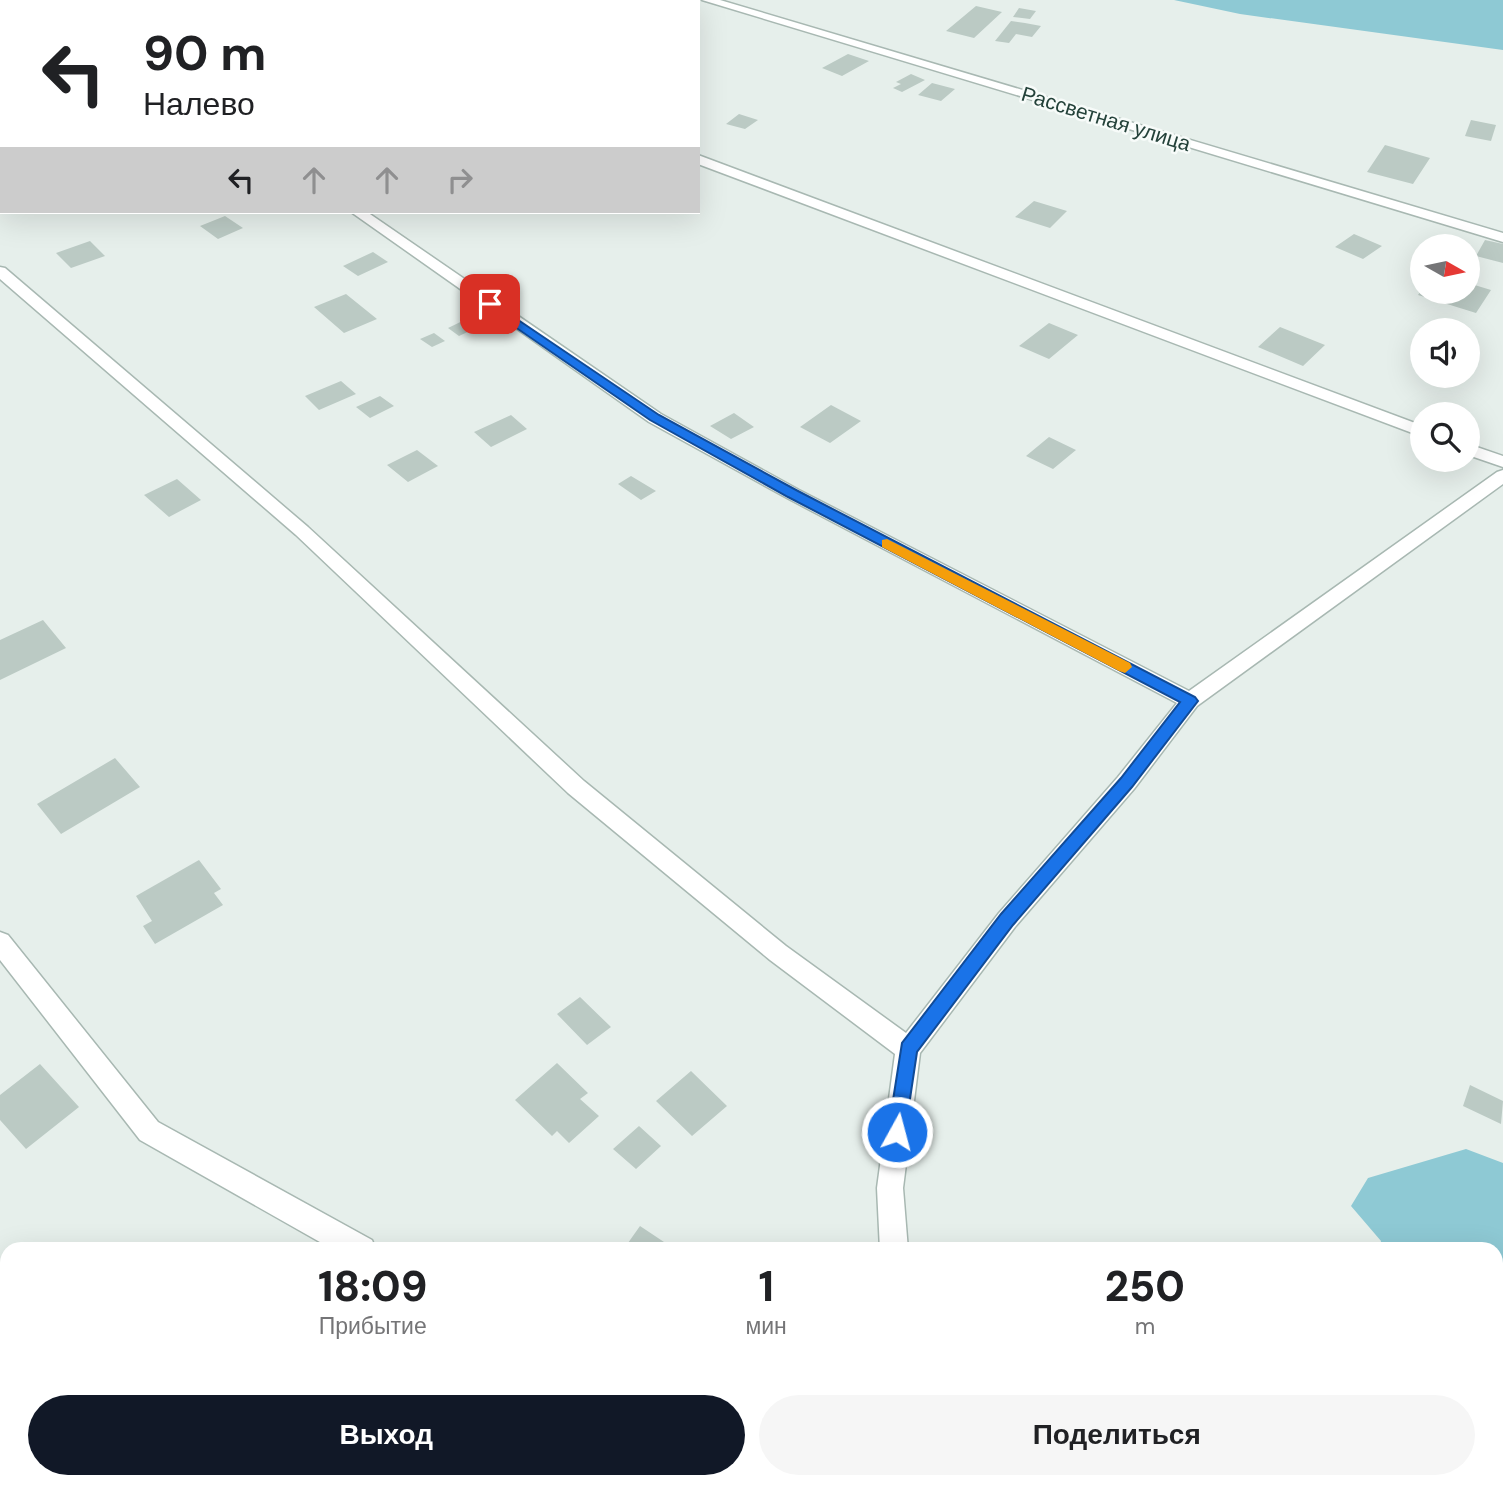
<!DOCTYPE html>
<html lang="ru">
<head>
<meta charset="utf-8">
<style>
	body { margin:0; font-family:"DM Sans",sans-serif; background:#f6f6f6; color:#202124; height:100vh; display:flex; flex-direction:column; font-size:26px; white-space:nowrap }
	* { box-sizing:border-box; margin:0 }
	p { font-size:23px; color:#757577 }
	.icon { flex:none; width:38px; height:38px; fill:none; stroke:currentColor; stroke-width:2; stroke-linecap:round; stroke-linejoin:round }
	.map { position:relative; flex:1; overflow:hidden }
	.drawer { position:absolute; left:0px; top:1242px; width:1503px; height:247px; display:flex; flex-direction:column; background:#fff; border-radius:21px 21px 0 0; box-shadow:0 7px 28px #0002 }
	.drawer>* { flex:none }
	.banner { position:absolute; left:0px; top:0px; width:700px; height:214px; box-shadow:0 7px 28px #0002; background:#fff; color:#202124; overflow:hidden }
	.needle { width:46px; rotate:99deg }
	.buttons { position:absolute; left:1410px; top:234px; display:grid; gap:14px }
	.buttons a { display:grid; place-items:center; width:70px; height:70px; border-radius:50%; background:#fff; box-shadow:0 7px 28px #0002; font-size:35px }
	.pin { position:absolute; display:grid; place-items:center; width:60px; height:60px; color:#fff; margin:-30px; border-radius:14px; box-shadow:0 4px 10px #0006 }
	.me { position:absolute; width:77px; margin:-38px; rotate:7deg; stroke-linejoin:round; filter:drop-shadow(0 0 5px #0008) }
	.turn { display:flex; align-items:center; gap:24px; height:147px; padding:0 28px; font-size:32px }
	.turn .icon { width:91px; height:91px; stroke-width:2.5 }
	.turn b { display:block; font-size:49px; line-height:60px }
	.lanes { display:flex; align-items:center; height:66px; padding:0 28px; background:#0003; justify-content:center; gap:35px; direction:ltr }
	.lanes .off { opacity:.35 }
	.eta { display:flex; justify-content:space-evenly; align-items:center; height:119px; text-align:center }
	.eta b { font-size:42px; font-weight:800; line-height:49px }
	.action { display:flex; gap:14px; margin-top:auto; padding:14px 28px }
	.action a { flex:1; height:80px; border-radius:42px; background:#111827; color:#fff; font-size:28px; font-weight:800; line-height:80px; text-align:center }
	.action a+a { background:#f6f6f6; color:#202124 }
	.map>svg:first-child { display:block }
</style>
</head>
<body>
<div class="map">
<svg width="1503" height="1489" viewBox="0 0 1503 1489">
	<rect width="100%" height="100%" fill="#e6efeb"/>
	<path fill="#8ec9d4" d="M1174,0H1503V50L1240,14Z
		M1466,1149L1503,1163V1489H1486L1484,1482H1496V1250L1379,1249L1381,1241L1351,1206L1368,1178Z"/>
	<path fill="#bbcac4" d="M976,6L1002,12L974,38L946,31Z
		M1019,8L1036,11L1030,19L1013,17Z
		M1011,21L1025,23L1041,26L1032,37L1016,34L1009,43L995,41Z
		M848,54L869,61L842,76L822,68Z
		M911,74L925,80L902,92L893,88L901,84L896,82Z
		M932,83L955,89L941,101L918,95Z
		M739,114L758,120L745,129L726,124Z
		M1471,120L1496,125L1491,141L1465,136Z
		M1385,145L1430,158L1413,184L1367,172Z
		M1034,201L1067,211L1050,228L1015,217Z
		M225,216L243,228L218,239L200,226Z
		M1354,234L1382,246L1363,259L1335,247Z
		M1485,240L1503,244V263L1476,256Z
		M90,241L105,256L71,268L56,253Z
		M373,252L388,262L358,276L343,266Z
		M1468,283L1491,290L1476,313L1418,295L1423,288V292H1468Z
		M346,294L377,319L344,333L314,307Z
		M479,313L491,321L459,336L448,328Z
		M1049,323L1078,335L1049,359L1019,346Z
		M1280,327L1325,345L1303,366L1258,347Z
		M434,333L445,341L432,347L420,339Z
		M341,381L356,394L319,410L305,396Z
		M380,396L394,406L370,418L356,407Z
		M831,405L861,421L830,443L800,427Z
		M734,413L754,427L731,439L710,426Z
		M511,415L527,429L491,447L474,432Z
		M1049,437L1076,450L1053,469L1026,456Z
		M417,450L438,466L408,482L387,465Z
		M631,476L656,491L641,500L618,484Z
		M177,479L201,500L169,517L144,495Z
		M43,620L66,648L0,680V640Z
		M115,758L140,787L61,834L37,804Z
		M199,860L221,889L214,893L223,905L155,944L143,926L152,921L136,896Z
		M580,997L611,1027L587,1045L557,1014Z
		M557,1063L588,1093L580,1099L599,1116L569,1143L557,1131L552,1136L515,1100Z
		M40,1064L79,1107L26,1149L0,1120V1095Z
		M691,1071L727,1106L692,1136L656,1101Z
		M1470,1085L1503,1101L1501,1124L1463,1106Z
		M639,1126L661,1146L636,1169L613,1149Z
		M640,1226L676,1250H623Z"/>
	<g fill="none" stroke-linecap="round" stroke-linejoin="round">
		<defs>
			<path id="street" d="M51,0H63L65,2H53Z
				M245,0H260L262,2H247Z
				M702,0H720L1503,233V242Z
				M698,155L1423,426V437L698,164Z
				M351,212H367L661,414L799,490L1189,691L1497,472L1503,470V484L1197,706L1134,789L1015,927L920,1053L903,1188L908,1250H880L877,1188L895,1054L770,960L568,793L296,535L0,279V267L5,268L308,527L584,781L786,946L906,1033L999,913L1118,777L1177,703L787,498L649,422Z
				M1468,444L1503,456V467L1468,455Z
				M0,932L8,935L158,1122L372,1240L376,1250H334L140,1140L0,960Z
				M841,1482H888L890,1489H844Z
				M896,1482H926V1489H896Z"/>
		</defs>
		<use href="#street" stroke="#a8b8b2" stroke-width="3"/>
		<use href="#street" fill="#fff" fill-rule="evenodd"/>
	</g>
	<path fill="#1a73e8" stroke="#114b97" stroke-width="2" d="M490,301L659,415L798,491L1195,697L1198,701L1132,787L1013,925L917,1052L904,1139L897,1142L890,1139L888,1132L902,1043L1001,914L1121,778L1180,702L788,497L650,420L486,307V302Z"/>
	<path fill="#f59e0b" d="M887,539L1130,663L1132,667L1125,673L1119,671L882,547V540Z"/>
	<g text-anchor="middle" dominant-baseline="central" stroke-width="5" stroke-linejoin="round" paint-order="stroke">
		<g font-size="21" fill="#24423a" stroke="#f7fbf9">
			<text transform="translate(1106 119) rotate(17)">Рассветная улица</text>
		</g>
	</g>
</svg>
<div class="buttons">
<a><svg class="needle" viewBox="-14 -14 28 28"><path d="M0-13l5 13h-10z" fill="#e53935"/><path d="M0 13l5-13h-10z" fill="#757577"/></svg></a>
<a><svg class="icon" aria-label="sound" viewBox="0 0 24 24"><path d="M4 9h4l5-4v14l-5-4H4zM17 9q2 3 0 6"/></svg></a>
<a><svg class="icon" aria-label="search" viewBox="0 0 24 24"><circle cx="10" cy="10" r="6"/><path d="M15 15l6 6"/></svg></a>
</div>
<div class="pin" style="left:490px;top:304px;background:#d93025"><svg class="icon" aria-label="arrive" viewBox="0 0 24 24"><path d="M6 21V4h12l-3 4 3 4H6"/></svg></div>
<svg class="me" style="left:897px;top:1132px" viewBox="-20 -20 40 40"><circle r="17" fill="#1a73e8" stroke="#fff" stroke-width="3"/><path d="M0-11L8 9 0 5-8 9z" fill="#fff"/></svg>
<div class="banner">
<div class="turn"><svg class="icon" aria-label="left" viewBox="0 0 24 24"><path d="M17 20v-9H6M10 6l-5 5 5 5"/></svg><div><b>90 m</b>Налево</div></div>
<div class="lanes"><svg class="icon" aria-label="left" viewBox="0 0 24 24"><path d="M17 20v-9H6M10 6l-5 5 5 5"/></svg><svg class="icon off" aria-label="ahead" viewBox="0 0 24 24"><path d="M12 20V5M6 11l6-6 6 6"/></svg><svg class="icon off" aria-label="ahead" viewBox="0 0 24 24"><path d="M12 20V5M6 11l6-6 6 6"/></svg><svg class="icon off" aria-label="right" viewBox="0 0 24 24"><path d="M7 20v-9h11M14 6l5 5-5 5"/></svg></div>
</div>
<section class="drawer">
<div class="eta">
<div><b>18:09</b><p>Прибытие</p></div>
<div><b>1</b><p>мин</p></div>
<div><b>250</b><p>m</p></div>
</div>
<div class="action"><a>Выход</a><a>Поделиться</a></div>
</section>
</div>
</body>
</html>
